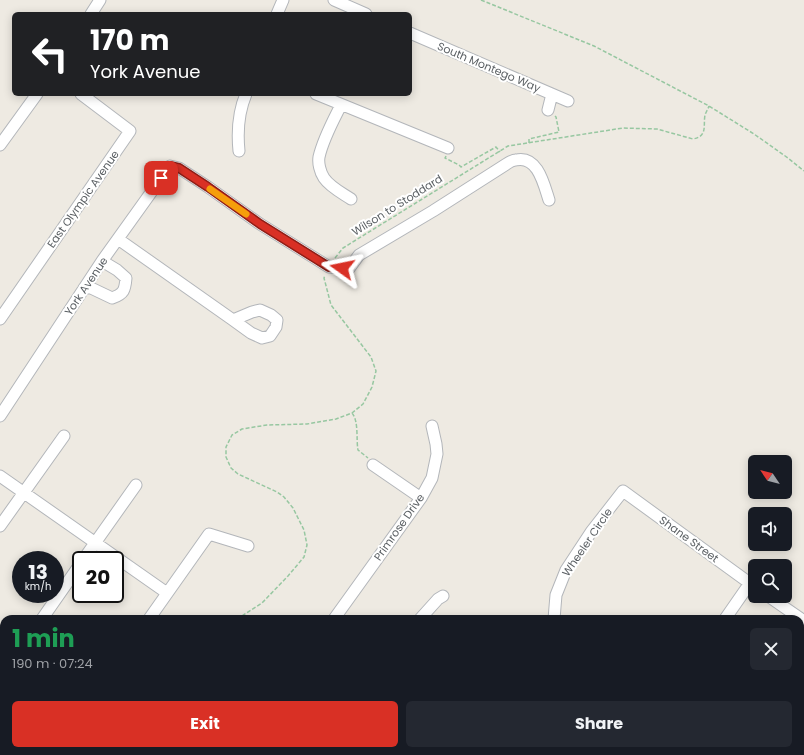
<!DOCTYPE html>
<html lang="en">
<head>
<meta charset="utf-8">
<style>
	body { margin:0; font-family:Poppins,sans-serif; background:#242831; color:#f1f3f6; height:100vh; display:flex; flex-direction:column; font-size:15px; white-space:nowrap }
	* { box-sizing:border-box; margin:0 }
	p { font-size:13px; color:#9ea1a6 }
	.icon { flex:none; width:22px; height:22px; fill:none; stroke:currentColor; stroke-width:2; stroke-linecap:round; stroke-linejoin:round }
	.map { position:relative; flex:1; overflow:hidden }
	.drawer { position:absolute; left:0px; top:615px; width:804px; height:140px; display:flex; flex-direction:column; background:#171b24; border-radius:12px 12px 0 0; box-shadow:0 2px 10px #0003 }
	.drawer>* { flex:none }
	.hud { position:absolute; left:12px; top:12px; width:400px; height:84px; border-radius:6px; box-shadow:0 2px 10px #0003; background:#202124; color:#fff; overflow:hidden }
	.needle { width:26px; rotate:305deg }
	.fabs { position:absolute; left:748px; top:455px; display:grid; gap:8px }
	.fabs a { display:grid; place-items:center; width:44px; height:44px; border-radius:6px; background:#171b24; box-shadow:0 2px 10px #0003; font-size:20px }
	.speed { position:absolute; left:12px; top:551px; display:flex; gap:8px; font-size:20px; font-weight:700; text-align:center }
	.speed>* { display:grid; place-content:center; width:52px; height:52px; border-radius:50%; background:#171b24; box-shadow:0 2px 10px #0003; line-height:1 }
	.speed small { font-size:10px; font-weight:400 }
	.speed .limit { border:2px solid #111; border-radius:6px; background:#fff; color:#111 }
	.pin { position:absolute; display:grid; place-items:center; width:34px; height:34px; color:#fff; margin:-17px; border-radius:8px; box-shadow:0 2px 6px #0006 }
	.me { position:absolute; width:44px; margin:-22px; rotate:282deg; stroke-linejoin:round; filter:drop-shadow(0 0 3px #0008) }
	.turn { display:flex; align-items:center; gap:14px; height:84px; padding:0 12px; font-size:18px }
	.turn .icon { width:52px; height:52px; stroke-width:2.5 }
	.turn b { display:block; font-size:28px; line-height:34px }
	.round { display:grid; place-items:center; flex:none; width:42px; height:42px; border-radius:6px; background:#242831 }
	.head { display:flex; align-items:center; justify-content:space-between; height:68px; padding:0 12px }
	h1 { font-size:24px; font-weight:700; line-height:30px; color:#1e9e55 }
	.cta { display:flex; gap:8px; margin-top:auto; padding:8px 12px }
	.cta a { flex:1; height:46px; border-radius:6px; background:#d93025; color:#fff; font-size:16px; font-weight:700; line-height:46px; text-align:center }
	.cta a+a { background:#242831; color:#f1f3f6 }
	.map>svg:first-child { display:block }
</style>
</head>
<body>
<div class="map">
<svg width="804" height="755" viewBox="0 0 804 755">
	<rect width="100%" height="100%" fill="#eeeae2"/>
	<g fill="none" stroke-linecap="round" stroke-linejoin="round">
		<defs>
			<path id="minor" d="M334,0L366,14
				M91,14L100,0
				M277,14L283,0
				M410,33L568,101
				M316,94L448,148
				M341,105C333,121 323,139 319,157C318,163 320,172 324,178C330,187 342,193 351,199
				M548,110L552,94
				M0,145L37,94
				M239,151C237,131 238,113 246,94
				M118,239L233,320
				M84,288H91L112,298C124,294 125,290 126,278L117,270L102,261
				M260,310L271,315L277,320L276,327L270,336L262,338L251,333L233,320L252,312Z
				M0,319L130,131L81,94
				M0,416L102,261L170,166L179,168L208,187L260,224L329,267L343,268L348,270L359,255L433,211L505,165C508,163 512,160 516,160C538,155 544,185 549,200
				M373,465L421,498
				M0,476L167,593
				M0,526L64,436
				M83,560L136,485
				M768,596L804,621
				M42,619L81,563
				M149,619L209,534L248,546
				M334,619L421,498L432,478L437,454L436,444L432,426
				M420,619L438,599L443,596
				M554,619L556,595L566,570L591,532L623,491L755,587
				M725,619L750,583
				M800,715L804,713
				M560,751L563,755
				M230,755L233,751
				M382,755L392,751
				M621,755L625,751
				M766,755L769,751"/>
		</defs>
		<use href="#minor" stroke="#b3b6ba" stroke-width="13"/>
		<path stroke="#97c7a1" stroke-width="1.5" stroke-dasharray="4 2" stroke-linecap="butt" d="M481,0L594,46L709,106L754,134L788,158L804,171
			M529,143V139L559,132L556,117L555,116
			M446,156L445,158L459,165L461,167L496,147L500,152
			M335,258L343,248L508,146L623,128L657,129L693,139C708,136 703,126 705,115C706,112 708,109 709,106
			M352,413C359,421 356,440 358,450L368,458
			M237,619L262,603L288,576L304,557L307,545L304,530L293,508L284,497L277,492L238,474L231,468L226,457V447L232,435L242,429L267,425L307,424L336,419L352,413L363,404L372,387L376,371L371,357L331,305L324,278L325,275
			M0,730L4,731"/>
		<use href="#minor" stroke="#fff" stroke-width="11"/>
	</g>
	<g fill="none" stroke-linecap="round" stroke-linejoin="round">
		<defs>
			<path id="route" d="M161,178L170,166L179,168L208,187L260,224L329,267L342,268"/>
		</defs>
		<use href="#route" stroke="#8d1f18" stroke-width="10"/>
		<use href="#route" stroke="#d93025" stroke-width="7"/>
		<path stroke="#f59e0b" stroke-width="7" d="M210,189L246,214"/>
	</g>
	<g text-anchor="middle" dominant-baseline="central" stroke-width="4" stroke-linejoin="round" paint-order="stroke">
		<g font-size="11" fill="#5a5f63" stroke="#fff">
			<text transform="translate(489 67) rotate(23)">South Montego Way</text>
			<text transform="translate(83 199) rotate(-55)">East Olympic Avenue</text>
			<text transform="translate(397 205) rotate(-32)">Wilson to Stoddard</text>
			<text transform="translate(86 286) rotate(-56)">York Avenue</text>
			<text transform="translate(399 527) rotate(-55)">Primrose Drive</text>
			<text transform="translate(689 539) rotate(36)">Shane Street</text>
			<text transform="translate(587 542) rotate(-56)">Wheeler Circle</text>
		</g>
	</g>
</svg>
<div class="fabs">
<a><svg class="needle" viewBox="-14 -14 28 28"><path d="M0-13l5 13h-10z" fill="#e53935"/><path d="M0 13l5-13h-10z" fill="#9ea1a6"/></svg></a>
<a><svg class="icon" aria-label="sound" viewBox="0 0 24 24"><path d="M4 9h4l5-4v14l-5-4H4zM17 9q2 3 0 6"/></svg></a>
<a><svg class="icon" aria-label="search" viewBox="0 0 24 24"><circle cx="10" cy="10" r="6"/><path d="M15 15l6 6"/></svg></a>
</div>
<div class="speed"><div>13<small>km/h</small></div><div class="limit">20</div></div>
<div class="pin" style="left:161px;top:178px;background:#d93025"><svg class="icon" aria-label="arrive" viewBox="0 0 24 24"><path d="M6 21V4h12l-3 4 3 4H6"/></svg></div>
<svg class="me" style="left:342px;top:268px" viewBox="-20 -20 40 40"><path d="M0-17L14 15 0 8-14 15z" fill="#d93025" stroke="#fff" stroke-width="4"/></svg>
<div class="hud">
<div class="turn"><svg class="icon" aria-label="left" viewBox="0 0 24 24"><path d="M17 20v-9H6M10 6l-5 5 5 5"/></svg><div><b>170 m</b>York Avenue</div></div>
</div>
<section class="drawer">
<div class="head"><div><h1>1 min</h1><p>190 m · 07:24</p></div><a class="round"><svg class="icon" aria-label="close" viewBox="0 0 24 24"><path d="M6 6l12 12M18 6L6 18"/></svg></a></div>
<div class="cta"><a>Exit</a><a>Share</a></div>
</section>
</div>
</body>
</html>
